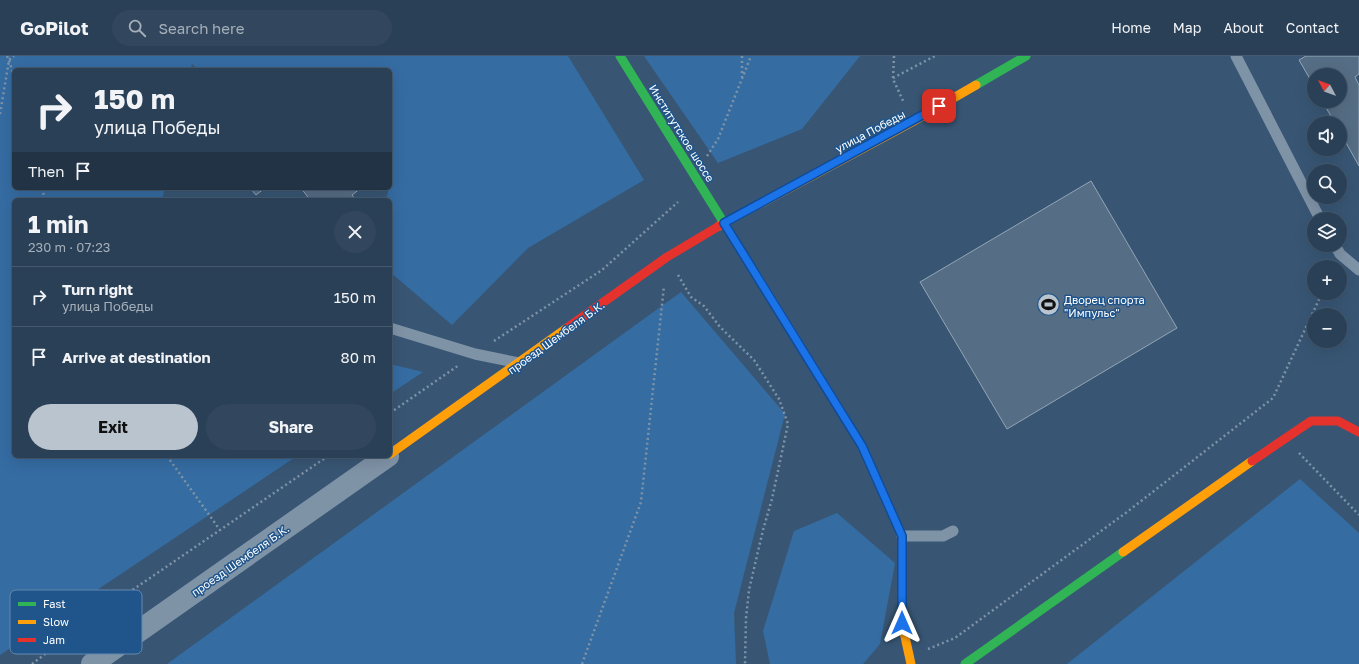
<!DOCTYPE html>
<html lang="en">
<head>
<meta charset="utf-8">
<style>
	body { margin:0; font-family:"Golos Text",sans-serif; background:#32475d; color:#f1f3f6; height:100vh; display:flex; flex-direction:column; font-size:15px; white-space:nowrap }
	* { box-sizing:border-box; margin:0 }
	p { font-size:13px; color:#a5afba }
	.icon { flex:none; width:22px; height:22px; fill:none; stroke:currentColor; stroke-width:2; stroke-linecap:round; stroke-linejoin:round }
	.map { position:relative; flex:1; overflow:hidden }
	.drawer { position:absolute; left:12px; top:142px; width:380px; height:260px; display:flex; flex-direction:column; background:#2a4057; border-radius:6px; box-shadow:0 4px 16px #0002,0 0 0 1px #46596d }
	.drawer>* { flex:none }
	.banner { position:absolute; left:12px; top:12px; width:380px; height:122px; border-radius:6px; box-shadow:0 4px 16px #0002,0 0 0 1px #46596d; background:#2a4057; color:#f1f3f6; overflow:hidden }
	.needle { width:26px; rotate:311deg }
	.buttons { position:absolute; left:1307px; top:12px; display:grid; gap:8px }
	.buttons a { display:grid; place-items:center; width:40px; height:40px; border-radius:50%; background:#2a4057; box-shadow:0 4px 16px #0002,0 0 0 1px #46596d; font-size:20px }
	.pin { position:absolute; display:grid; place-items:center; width:34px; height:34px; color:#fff; margin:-17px; border-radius:8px; box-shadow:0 2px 6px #0006 }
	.me { position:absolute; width:44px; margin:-22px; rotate:0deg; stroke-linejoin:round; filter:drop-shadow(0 0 3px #0008) }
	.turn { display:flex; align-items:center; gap:14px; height:84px; padding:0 16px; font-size:18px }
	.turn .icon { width:52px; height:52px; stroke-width:2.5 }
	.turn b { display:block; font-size:28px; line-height:34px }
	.then { display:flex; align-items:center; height:38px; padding:0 16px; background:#0003; gap:8px; font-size:15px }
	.round { display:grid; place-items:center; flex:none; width:42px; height:42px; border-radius:21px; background:#32475d }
	.head { display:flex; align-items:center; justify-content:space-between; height:68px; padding:0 16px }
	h1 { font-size:24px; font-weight:700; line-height:30px }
	.cta { display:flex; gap:8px; margin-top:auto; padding:8px 16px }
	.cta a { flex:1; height:46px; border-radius:24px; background:#b9c4ce; color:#111; font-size:16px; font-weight:700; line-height:46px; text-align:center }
	.cta a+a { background:#32475d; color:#f1f3f6 }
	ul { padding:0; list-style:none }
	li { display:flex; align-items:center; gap:12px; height:60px; padding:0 16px; border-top:1px solid #46596d }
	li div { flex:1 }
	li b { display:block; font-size:15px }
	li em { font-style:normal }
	header { display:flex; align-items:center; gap:24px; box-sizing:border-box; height:56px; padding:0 20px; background:#2a4057; border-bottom:1px solid #46596d }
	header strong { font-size:19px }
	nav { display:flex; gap:22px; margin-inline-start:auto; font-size:14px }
	.search { width:280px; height:36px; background:#32475d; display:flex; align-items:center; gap:10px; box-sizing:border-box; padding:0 14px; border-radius:22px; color:#a5afba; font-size:15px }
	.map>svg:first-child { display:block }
</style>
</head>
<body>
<header>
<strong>GoPilot</strong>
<div class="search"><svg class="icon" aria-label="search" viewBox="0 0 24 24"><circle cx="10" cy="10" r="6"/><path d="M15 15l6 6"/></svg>Search here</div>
<nav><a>Home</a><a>Map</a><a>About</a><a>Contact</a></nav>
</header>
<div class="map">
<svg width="1359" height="608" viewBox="0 0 1359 608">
	<rect width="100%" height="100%" fill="#385674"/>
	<path fill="#356ca2" d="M0,0H568L644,124L528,192L452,269L390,216V144H386L389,132H390L391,124L390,14H199L192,8L190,14H14V132H165L162,144H14V400H297L0,599Z
		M644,0H860L802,73L718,107Z
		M681,236L785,358L734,557L736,608H167Z
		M390,308L423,316L390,338Z
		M1300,423L1359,477V608H1067Z
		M837,457L895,507L880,588L863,608H770L763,575L794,475Z"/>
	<path fill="#566e85" stroke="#93a5b6" d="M1306,0H1359V18L1355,21L1359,29V110L1340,76V67H1335L1322,45H1340V19H1314V30L1299,4Z
		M1091,125L1177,272L1007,373L920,226Z
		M250,132H265L256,139Z
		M301,132H361L352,139L356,144H310Z"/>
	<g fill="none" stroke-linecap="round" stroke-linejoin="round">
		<path stroke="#7f93a7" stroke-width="2.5" stroke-dasharray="2 3" stroke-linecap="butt" d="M7,0L9,4L14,22
			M742,0V21
			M894,0L893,23L904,47
			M893,22L935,0
			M0,58L9,4L14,0
			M707,100L718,83L751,0
			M42,132L45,144
			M678,219L691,241L704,250L720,271L754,304L779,343L788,368L772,443L763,474L749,534L746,562L745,608
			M494,285L602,214L678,146
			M390,357L459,309
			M1299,397L1359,459
			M167,400L220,474
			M928,593L955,582L1127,456L1273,342L1322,237
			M32,608L96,559L328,400
			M582,608L641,446L664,230"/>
		<path stroke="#7f93a7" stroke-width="11" d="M1236,0L1320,163
			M1335,189L1340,198L1359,214
			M390,272L475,298L519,307
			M902,480H943L953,475"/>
		<path stroke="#7f93a7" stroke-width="22" d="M92,608L388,400"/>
		<path stroke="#30b455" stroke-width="9" d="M620,0L757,220
			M976,29L1026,0
			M845,362L862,390L902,480V548
			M965,608L1123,496"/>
		<path stroke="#ff9f0a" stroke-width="9" d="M719,170L912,66L976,29
			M757,220L845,362
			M390,398L567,272
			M1123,496L1252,405
			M902,548V567L911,608"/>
		<path stroke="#e5322d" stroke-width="9" d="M567,272L667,201L719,170
			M1252,405L1311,365H1338L1359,376"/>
	</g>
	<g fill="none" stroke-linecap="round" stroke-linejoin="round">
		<defs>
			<path id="route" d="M902,567V480L862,390L724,167L939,50"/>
		</defs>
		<use href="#route" stroke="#114b97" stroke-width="10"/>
		<use href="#route" stroke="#1a73e8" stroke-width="7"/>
	</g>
	<defs>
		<symbol id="stadium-disc" viewBox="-11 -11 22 22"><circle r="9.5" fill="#b9c4ce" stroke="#20558c"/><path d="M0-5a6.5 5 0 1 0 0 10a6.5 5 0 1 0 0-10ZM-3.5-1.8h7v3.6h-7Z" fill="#111"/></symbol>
	</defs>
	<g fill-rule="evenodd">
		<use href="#stadium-disc" x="1036" y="236" width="25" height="25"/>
	</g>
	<g text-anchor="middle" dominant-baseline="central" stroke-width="3" stroke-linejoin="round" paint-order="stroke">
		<g font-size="11" fill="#fff" stroke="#20558c">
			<text transform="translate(870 75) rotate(-28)">улица Победы</text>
			<text transform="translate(682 77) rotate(58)">Институтское шоссе</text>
			<text transform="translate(556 281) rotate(-36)">проезд Шембеля Б.К.</text>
			<text transform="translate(240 504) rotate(-35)">проезд Шембеля Б.К.</text>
		</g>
		<g font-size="11" fill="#fff" stroke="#20558c" text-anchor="start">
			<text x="1064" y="243">Дворец спорта<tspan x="1064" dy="13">"Импульс"</tspan></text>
		</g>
	</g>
	<rect x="10" y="534" width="132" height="64" rx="6" fill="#20558c" stroke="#6388ae" stroke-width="1"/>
	<rect x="18" y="546" width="18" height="4" fill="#30b455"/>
	<rect x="18" y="564" width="18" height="4" fill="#ff9f0a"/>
	<rect x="18" y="582" width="18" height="4" fill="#e5322d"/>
	<g font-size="11" fill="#fff">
		<text x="43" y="552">Fast</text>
		<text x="43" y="570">Slow</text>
		<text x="43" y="588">Jam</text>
	</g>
</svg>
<div class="buttons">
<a><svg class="needle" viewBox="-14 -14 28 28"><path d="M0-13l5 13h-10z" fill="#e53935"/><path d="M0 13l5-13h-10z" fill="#a5afba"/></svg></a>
<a><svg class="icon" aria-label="sound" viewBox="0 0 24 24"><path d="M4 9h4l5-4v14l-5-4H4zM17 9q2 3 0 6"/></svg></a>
<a><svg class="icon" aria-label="search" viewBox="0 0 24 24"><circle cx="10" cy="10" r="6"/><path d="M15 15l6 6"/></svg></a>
<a><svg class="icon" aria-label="layers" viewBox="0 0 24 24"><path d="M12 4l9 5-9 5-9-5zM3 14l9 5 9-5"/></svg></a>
<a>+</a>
<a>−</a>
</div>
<div class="pin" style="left:939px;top:50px;background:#d93025"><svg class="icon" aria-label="arrive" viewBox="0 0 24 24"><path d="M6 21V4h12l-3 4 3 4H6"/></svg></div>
<svg class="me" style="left:902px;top:567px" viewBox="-20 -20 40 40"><path d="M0-17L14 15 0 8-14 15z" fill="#1a73e8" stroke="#fff" stroke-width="4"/></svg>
<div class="banner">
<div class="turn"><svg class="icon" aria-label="right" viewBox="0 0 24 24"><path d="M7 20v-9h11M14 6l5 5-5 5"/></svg><div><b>150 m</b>улица Победы</div></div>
<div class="then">Then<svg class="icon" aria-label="arrive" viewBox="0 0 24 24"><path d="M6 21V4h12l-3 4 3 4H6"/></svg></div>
</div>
<section class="drawer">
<div class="head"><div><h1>1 min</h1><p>230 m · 07:23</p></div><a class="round"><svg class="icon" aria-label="close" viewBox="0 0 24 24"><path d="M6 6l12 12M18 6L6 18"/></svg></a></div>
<ul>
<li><svg class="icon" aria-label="right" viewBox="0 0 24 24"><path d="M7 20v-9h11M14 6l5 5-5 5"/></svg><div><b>Turn right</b><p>улица Победы</p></div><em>150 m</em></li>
<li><svg class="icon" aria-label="arrive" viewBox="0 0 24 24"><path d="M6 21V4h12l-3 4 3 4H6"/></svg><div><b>Arrive at destination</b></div><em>80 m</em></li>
</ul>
<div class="cta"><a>Exit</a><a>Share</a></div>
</section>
</div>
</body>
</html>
